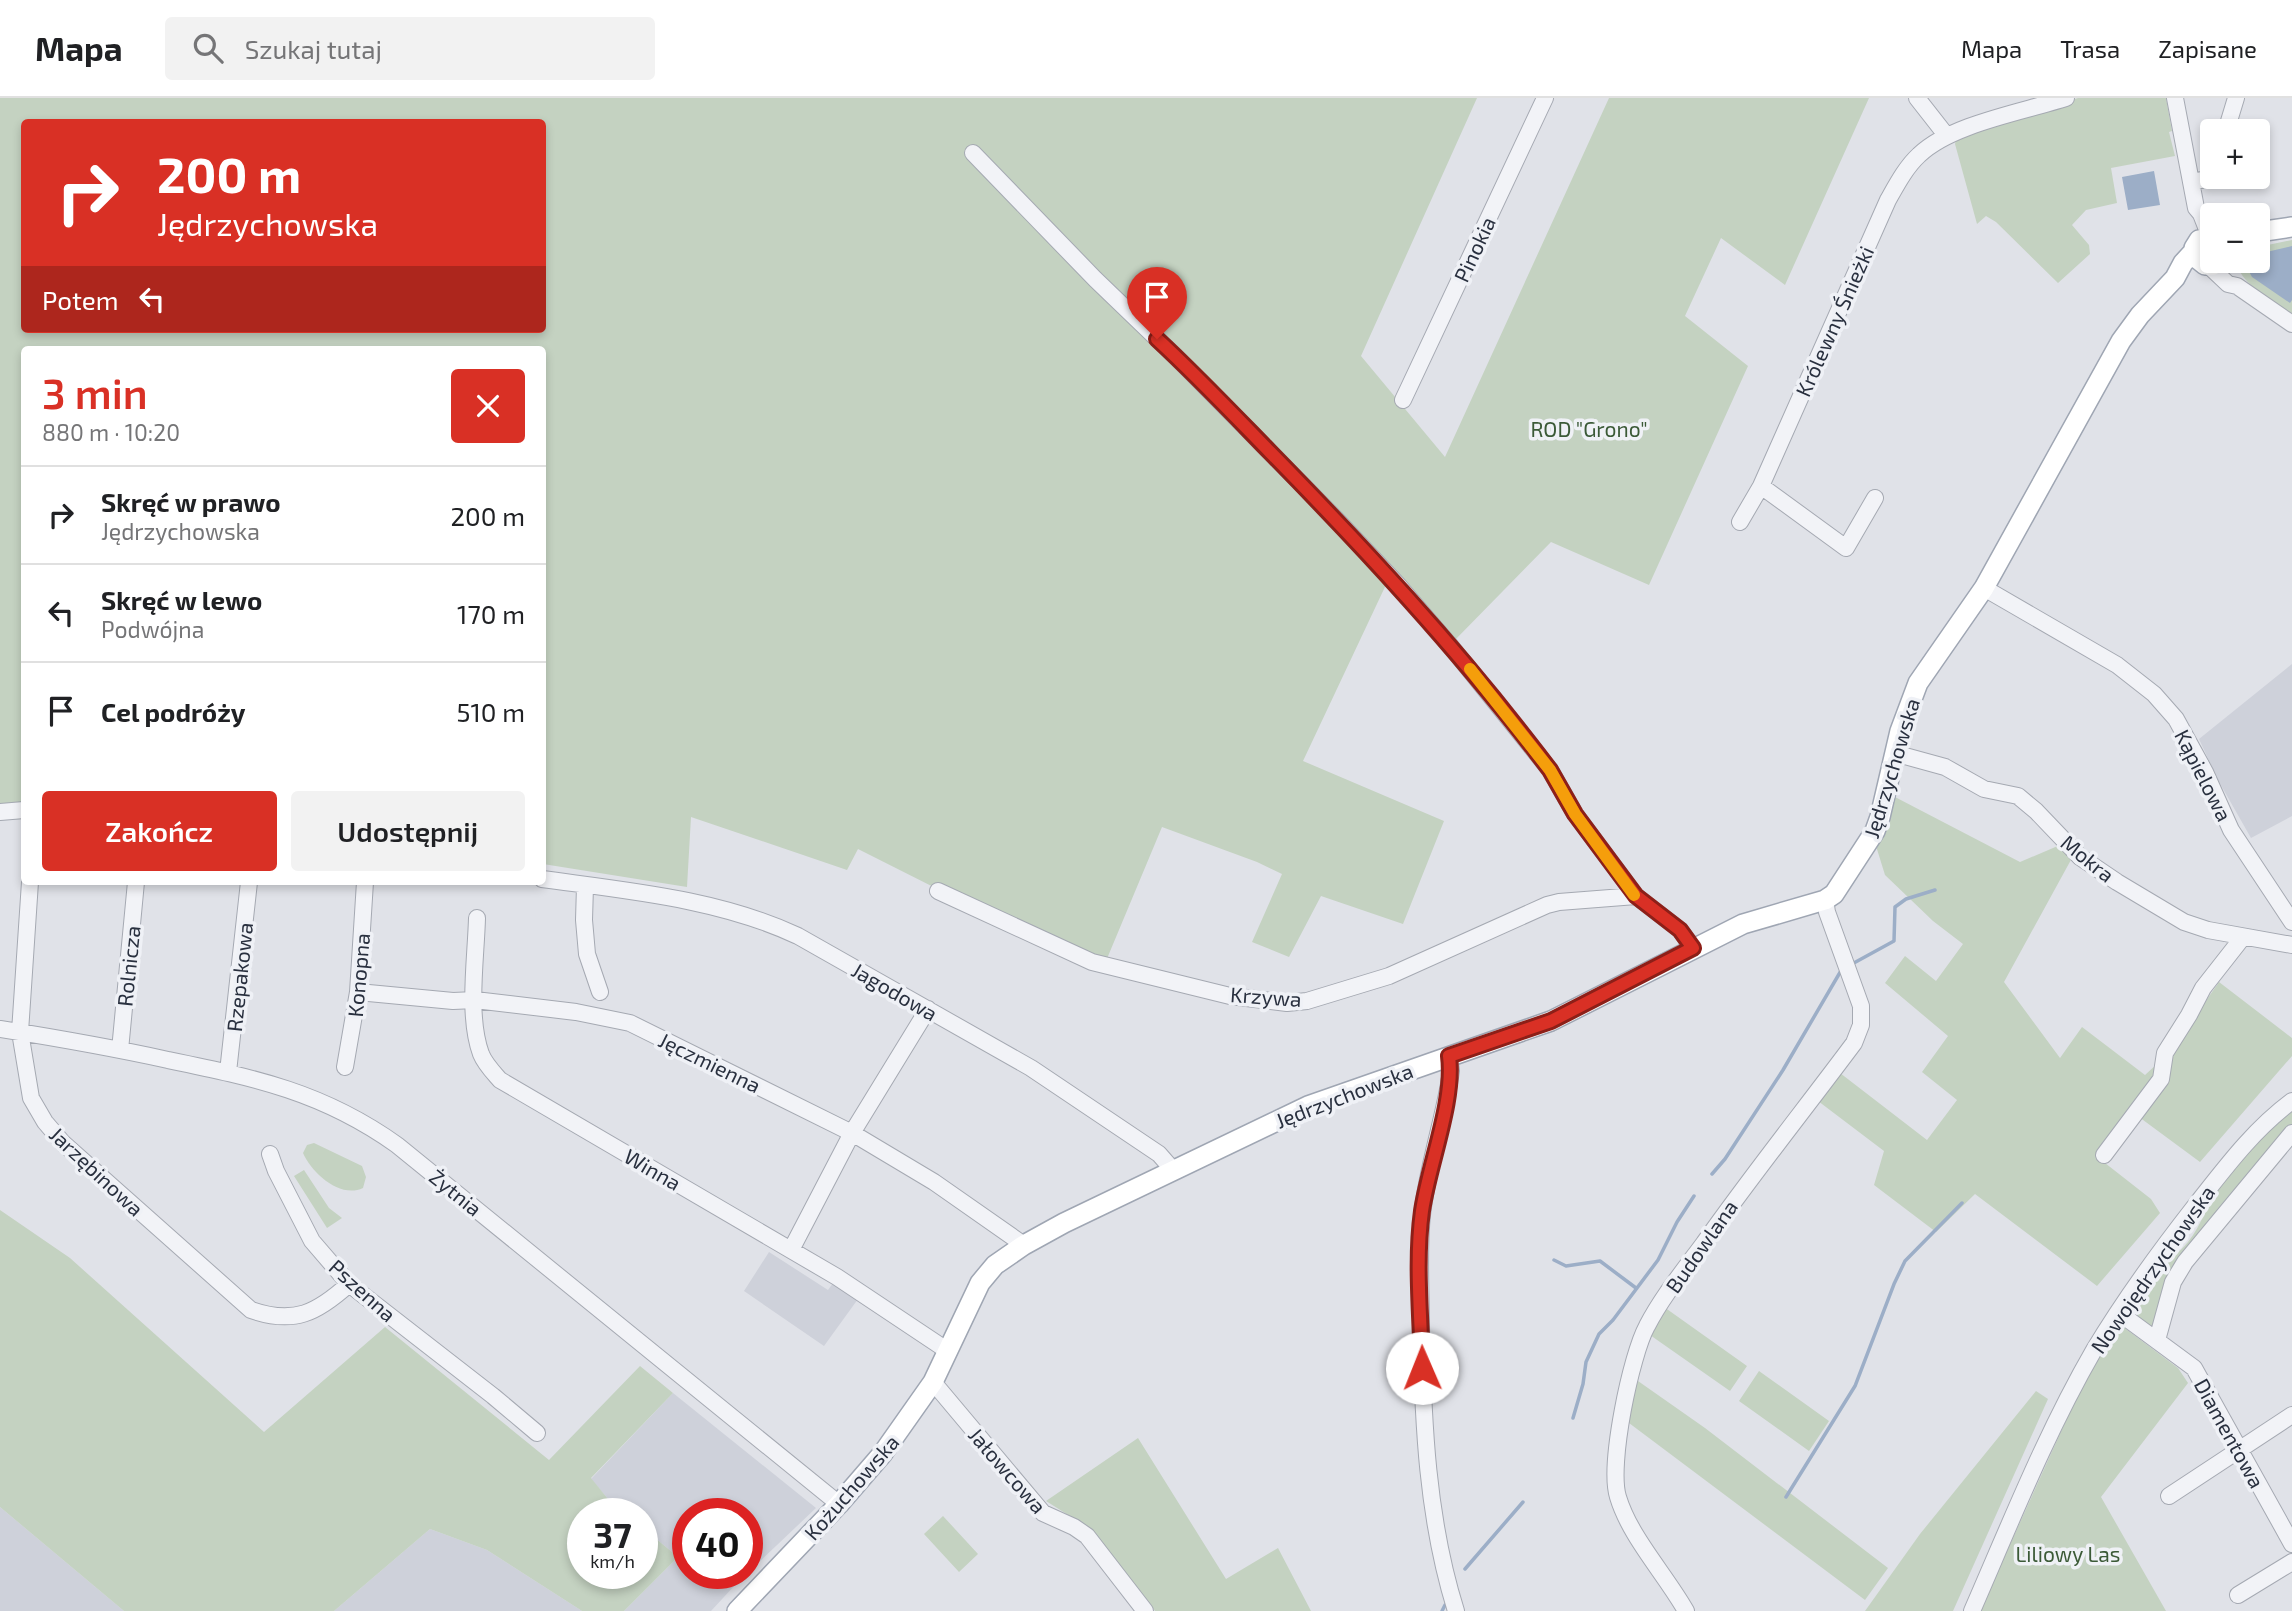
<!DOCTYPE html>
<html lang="pl">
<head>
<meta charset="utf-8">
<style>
	body { margin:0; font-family:"Exo 2",sans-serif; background:#f2f2f2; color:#202124; height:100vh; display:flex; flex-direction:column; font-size:26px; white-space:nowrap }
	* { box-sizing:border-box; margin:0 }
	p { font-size:23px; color:#757577 }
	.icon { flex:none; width:38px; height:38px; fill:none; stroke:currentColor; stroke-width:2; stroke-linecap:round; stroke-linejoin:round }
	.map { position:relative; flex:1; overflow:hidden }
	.drawer { position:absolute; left:21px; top:248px; width:525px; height:539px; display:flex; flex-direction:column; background:#fff; border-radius:7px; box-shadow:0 4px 10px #0003 }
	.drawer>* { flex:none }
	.guide { position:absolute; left:21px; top:21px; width:525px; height:214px; border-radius:7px; box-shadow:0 4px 10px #0003; background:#d93025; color:#fff; overflow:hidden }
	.buttons { position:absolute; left:2200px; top:21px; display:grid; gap:14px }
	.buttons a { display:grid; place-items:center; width:70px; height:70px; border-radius:7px; background:#fff; box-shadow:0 4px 10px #0003; font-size:35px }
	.speed { position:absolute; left:567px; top:1400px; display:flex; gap:14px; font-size:35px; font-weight:700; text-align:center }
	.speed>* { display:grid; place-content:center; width:91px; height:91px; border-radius:50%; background:#fff; box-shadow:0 4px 10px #0003; line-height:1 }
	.speed small { font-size:18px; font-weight:400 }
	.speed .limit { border:10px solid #d22; background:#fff; color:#111 }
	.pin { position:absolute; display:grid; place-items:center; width:60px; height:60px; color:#fff; margin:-72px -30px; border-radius:50% 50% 50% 0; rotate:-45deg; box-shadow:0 0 7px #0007 }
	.pin .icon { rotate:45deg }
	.me { position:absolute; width:77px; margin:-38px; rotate:359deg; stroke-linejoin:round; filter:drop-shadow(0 0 5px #0008) }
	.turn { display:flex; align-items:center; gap:24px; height:147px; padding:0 21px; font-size:32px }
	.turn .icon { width:91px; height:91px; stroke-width:2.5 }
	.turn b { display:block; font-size:49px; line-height:60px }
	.then { display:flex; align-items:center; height:66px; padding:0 21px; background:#0003; gap:14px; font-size:26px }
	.round { display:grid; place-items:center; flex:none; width:74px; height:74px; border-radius:7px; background:#f2f2f2 }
	.headline { display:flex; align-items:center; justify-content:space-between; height:119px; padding:0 21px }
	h1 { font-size:42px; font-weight:600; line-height:52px; color:#d93025 }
	.action { display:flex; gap:14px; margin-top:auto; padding:14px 21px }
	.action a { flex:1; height:80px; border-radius:7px; background:#d93025; color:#fff; font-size:28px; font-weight:600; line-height:80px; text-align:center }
	.action a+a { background:#f2f2f2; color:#202124 }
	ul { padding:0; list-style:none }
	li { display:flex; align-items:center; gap:21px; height:98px; padding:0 21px; border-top:2px solid #e0e0e0 }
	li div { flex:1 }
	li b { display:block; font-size:26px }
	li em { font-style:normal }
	header { display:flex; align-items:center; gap:42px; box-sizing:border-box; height:98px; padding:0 35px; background:#fff; border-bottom:2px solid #e0e0e0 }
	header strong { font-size:33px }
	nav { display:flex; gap:38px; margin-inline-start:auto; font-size:24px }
	.search { width:490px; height:63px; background:#f2f2f2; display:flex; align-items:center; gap:18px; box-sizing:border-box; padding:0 24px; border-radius:7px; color:#757577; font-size:26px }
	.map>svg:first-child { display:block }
</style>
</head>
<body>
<header>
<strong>Mapa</strong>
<div class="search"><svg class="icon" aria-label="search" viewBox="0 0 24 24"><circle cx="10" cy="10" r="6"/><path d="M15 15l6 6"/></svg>Szukaj tutaj</div>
<nav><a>Mapa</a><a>Trasa</a><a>Zapisane</a></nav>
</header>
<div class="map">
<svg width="2292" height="1513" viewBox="0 0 2292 1513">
	<rect width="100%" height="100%" fill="#e0e2e8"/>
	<path fill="#ced1da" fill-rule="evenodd" d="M2292,566V718L2251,740L2218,682L2199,641Z
		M769,1154L828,1192L833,1185L858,1201L824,1248L744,1193Z
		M673,1295L816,1410L736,1486L711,1513H624L678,1459L642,1429V1416H626L608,1401L591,1381ZM688,1416H747V1475H688Z
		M0,1409L124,1513H0Z
		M430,1431L487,1452L582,1513H334Z"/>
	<path fill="#c4d2c1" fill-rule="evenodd" d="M0,0H1477L1361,258L1445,359L1609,0H1869L1785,187L1721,140L1685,218L1748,268L1649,487L1551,444L1454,543L1392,474L1303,663L1444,723L1403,826L1321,798L1289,859L1252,844L1282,776L1257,764L1162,729L1106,863L1001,823L858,751L847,772L691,719L687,789L543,766L542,252H24V705L0,708ZM24,24H542V231H24Z
		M2078,0H2166L2172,33L2169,34L2175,58L2111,70L2117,105L2086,112L2072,127L2089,147L2090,156L2058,185L1996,124L1986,118L1977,126L1955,46L1957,38Z
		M2292,142V216C2274,203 2240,187 2236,163H2258V149Z
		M1895,699L2020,764L2060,747L2072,760L2004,884L2060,960L2082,929L2145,977L2171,953L2219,884L2292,940V958L2200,1064L2139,1019L2105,1065L2151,1101L2160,1115L2097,1188L1975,1096L1936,1134L1874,1087L1884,1053L1818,1003L1840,975L1927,1042L1957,1002L1922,974L1948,938L1885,885L1905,858L1936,883L1963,846L1933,823L1885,777L1876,748L1889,721Z
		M2292,1010V1026L2197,1142L2153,1228H2150L2138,1218L2133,1210C2139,1183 2171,1165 2188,1144C2203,1125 2206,1107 2219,1088C2239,1058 2265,1034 2292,1010Z
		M314,1045L362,1068L366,1079L363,1090C340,1101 312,1075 303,1055L307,1047Z
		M304,1072L329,1110L342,1120L327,1130L294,1078Z
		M0,1112L70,1160L264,1334L385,1229L549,1362L640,1268L673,1295L591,1380L608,1401L626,1416H583V1475H642V1429L678,1459L624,1513H582L487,1452L430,1431L334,1513H124L0,1409Z
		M1664,1209L1747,1268L1730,1293L1650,1237Z
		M2122,1228L2178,1270L2188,1285L2101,1399L2166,1513H1980L2073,1307L2110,1236L2115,1230Z
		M1759,1273L1829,1323L1809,1353L1739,1303Z
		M1638,1283L1705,1330L1888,1470L1865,1502L1625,1322Z
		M2036,1293L2048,1301L1953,1513H1865L1920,1436Z
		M1138,1340L1226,1481L1278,1450L1311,1513H1155L1092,1432L1046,1403Z
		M943,1418L978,1456L959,1474L924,1436Z"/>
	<path fill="#9caec7" d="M2154,73L2160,107L2128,112L2122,79Z
		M2292,148V202L2290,205L2252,179L2244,164L2258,163V156Z"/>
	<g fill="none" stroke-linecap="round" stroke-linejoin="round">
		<path stroke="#9caec7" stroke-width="3.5" d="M1852,866L1894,843L1895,809L1906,801L1935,792
			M1712,1076L1725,1061L1783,972L1842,871
			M1554,1162L1566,1168L1600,1163L1636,1190
			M1573,1320L1583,1286L1586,1264L1599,1236L1613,1222L1658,1162L1677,1124L1694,1098
			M1786,1399L1855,1288L1894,1186L1905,1163L1962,1105
			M1465,1471L1523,1404
			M1442,1513L1445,1507"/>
		<defs>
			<path id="minor" d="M1917,0L1946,37
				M2175,0L2196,110L2201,116L2210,139
				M2226,33L2236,0
				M973,55L1095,181L1176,259L1335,420L1399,488L1448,545L1550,672L1575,716L1636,798L1680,832L1693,850
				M2191,84L2207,81L2212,74
				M2209,168L2228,186L2237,188L2292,226
				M1403,302L1545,0
				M1761,388L1846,450L1875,400
				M1740,424L1761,388L1888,102C1897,86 1906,69 1919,57C1951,26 2023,14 2066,0
				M1984,490L2117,567L2154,596L2176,621L2205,674L2231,732L2292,824
				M1894,655L1945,669L1984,691L2018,698L2036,713L2080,759L2117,784L2184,824L2208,832L2292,847
				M0,714L24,712
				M542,781C629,793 719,801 798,838L1031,970L1159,1056L1173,1072
				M30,784L20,934L31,1000L45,1024L63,1045L251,1212C294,1227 317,1215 349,1186
				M585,788L584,822L587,856L600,894
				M938,793L1092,864L1230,898L1287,905L1307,903L1389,878L1547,807L1559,804L1636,798
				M477,820C476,860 467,918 481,956C485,966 493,974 500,982L837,1179L948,1253
				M358,894L453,903L475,902L576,914L630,925L852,1035L934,1084L1024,1147
				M0,931C56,940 113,950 168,962C255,980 323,994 397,1047L839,1406
				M120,952L136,784
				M1449,958L1451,973L1449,986C1441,1030 1427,1073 1422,1117C1418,1154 1421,1191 1421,1229C1423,1324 1427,1421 1456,1513
				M345,969L358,894L365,784
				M228,974L249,784
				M270,1056L276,1073L312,1143L349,1186L493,1298L537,1335
				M2104,1057L2161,981L2165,955L2189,917L2203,890L2243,839
				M791,1152L852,1035L928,911
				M2118,1214L2194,1270L2292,1446
				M2157,1242L2173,1184L2185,1164L2292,1035
				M933,1284L1043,1415L1074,1429L1087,1438L1145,1513
				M2169,1398L2292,1317
				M2238,1497L2292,1464
				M1686,1513C1665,1476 1630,1439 1618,1399C1608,1367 1631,1257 1647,1228C1662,1199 1684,1172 1704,1145C1752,1077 1804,1012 1854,945L1861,927V908L1827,814L1825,802
				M1972,1513C2010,1426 2046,1335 2094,1252C2124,1202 2159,1154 2195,1108C2225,1070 2253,1032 2292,1003"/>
			<path id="major" d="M2258,134L2292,129
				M2212,140L2199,142L2194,150L2195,159L2205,167H2213L2219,163
				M737,1513L839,1406L883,1355L933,1284L980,1185L995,1167L1024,1147L1064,1125L1308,1008L1551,923L1743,826L1825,802L1834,796L1875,733L1880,719L1900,633L1918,585L1984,490L2121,243L2140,217L2175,180L2183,165L2194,153"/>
		</defs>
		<use href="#minor" stroke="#a5a9b2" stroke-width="18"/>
		<use href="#major" stroke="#9fa6b3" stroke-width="22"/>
		<use href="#minor" stroke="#f2f3f7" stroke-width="16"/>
		<use href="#major" stroke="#fff" stroke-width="19"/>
	</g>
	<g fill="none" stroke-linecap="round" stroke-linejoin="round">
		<defs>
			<path id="route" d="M1157,241C1196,277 1233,316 1270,354C1364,450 1455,548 1537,655L1550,672L1575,716L1636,798L1680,832L1693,850L1551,923L1449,958C1455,1002 1429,1066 1422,1113C1415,1164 1421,1218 1422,1270"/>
		</defs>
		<use href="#route" stroke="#8d1f18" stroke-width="18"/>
		<use href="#route" stroke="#d93025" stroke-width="12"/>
		<path stroke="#f59e0b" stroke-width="12" d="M1470,571L1550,672L1575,716L1634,797"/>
	</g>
	<g text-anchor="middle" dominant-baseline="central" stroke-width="7" stroke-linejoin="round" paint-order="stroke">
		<g font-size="21" fill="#29303f" stroke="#eff1f6">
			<text transform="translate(1474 151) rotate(-65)">Pinokia</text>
			<text transform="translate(1834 223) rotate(-66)">Królewny Śnieżki</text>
			<text transform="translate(1891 670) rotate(-73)">Jędrzychowska</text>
			<text transform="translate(2204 677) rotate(63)">Kąpielowa</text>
			<text transform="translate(2088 760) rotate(39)">Mokra</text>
			<text transform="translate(128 868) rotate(-84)">Rolnicza</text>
			<text transform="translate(358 877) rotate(-85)">Konopna</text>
			<text transform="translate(239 879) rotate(-84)">Rzepakowa</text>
			<text transform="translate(895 893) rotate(30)">Jagodowa</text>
			<text transform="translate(1266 898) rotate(4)">Krzywa</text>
			<text transform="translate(710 964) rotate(26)">Jęczmienna</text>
			<text transform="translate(1344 997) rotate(-21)">Jędrzychowska</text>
			<text transform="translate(653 1071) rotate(30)">Winna</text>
			<text transform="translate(97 1073) rotate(43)">Jarzębinowa</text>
			<text transform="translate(456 1094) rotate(39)">Żytnia</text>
			<text transform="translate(1701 1148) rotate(-55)">Budowlana</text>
			<text transform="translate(2152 1171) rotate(-55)">Nowojędrzychowska</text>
			<text transform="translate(363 1192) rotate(42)">Pszenna</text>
			<text transform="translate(2230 1335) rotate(61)">Diamentowa</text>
			<text transform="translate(1008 1372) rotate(49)">Jałowcowa</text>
			<text transform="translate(851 1389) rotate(-49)">Kożuchowska</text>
		</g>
		<g font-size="21" fill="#3b5a37" stroke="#eff1f6">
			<text x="1589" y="330">ROD "Grono"</text>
			<text x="2068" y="1455">Liliowy Las</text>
		</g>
	</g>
</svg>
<div class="buttons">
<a>+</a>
<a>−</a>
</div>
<div class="speed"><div>37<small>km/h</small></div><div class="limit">40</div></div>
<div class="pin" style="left:1157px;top:241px;background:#d93025"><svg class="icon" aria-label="arrive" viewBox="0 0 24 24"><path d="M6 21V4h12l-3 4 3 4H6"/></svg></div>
<svg class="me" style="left:1422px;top:1270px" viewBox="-20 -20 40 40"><circle r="19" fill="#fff"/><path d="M0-13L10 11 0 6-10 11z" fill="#d93025"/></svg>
<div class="guide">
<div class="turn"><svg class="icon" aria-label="right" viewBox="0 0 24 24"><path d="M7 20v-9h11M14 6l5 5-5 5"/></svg><div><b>200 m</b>Jędrzychowska</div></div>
<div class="then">Potem<svg class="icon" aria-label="left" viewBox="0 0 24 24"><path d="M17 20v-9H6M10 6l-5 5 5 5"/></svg></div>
</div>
<section class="drawer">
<div class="headline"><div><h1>3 min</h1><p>880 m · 10:20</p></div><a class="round" style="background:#d93025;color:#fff"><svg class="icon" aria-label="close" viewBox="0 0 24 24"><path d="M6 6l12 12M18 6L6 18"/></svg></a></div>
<ul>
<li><svg class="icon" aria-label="right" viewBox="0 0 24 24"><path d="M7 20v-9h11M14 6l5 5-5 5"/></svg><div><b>Skręć w prawo</b><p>Jędrzychowska</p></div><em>200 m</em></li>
<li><svg class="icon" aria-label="left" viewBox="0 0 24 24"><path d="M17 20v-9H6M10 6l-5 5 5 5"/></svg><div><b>Skręć w lewo</b><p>Podwójna</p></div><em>170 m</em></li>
<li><svg class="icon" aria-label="arrive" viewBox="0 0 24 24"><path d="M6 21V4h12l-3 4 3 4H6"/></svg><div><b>Cel podróży</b></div><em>510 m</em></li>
</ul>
<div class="action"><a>Zakończ</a><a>Udostępnij</a></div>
</section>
</div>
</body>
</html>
